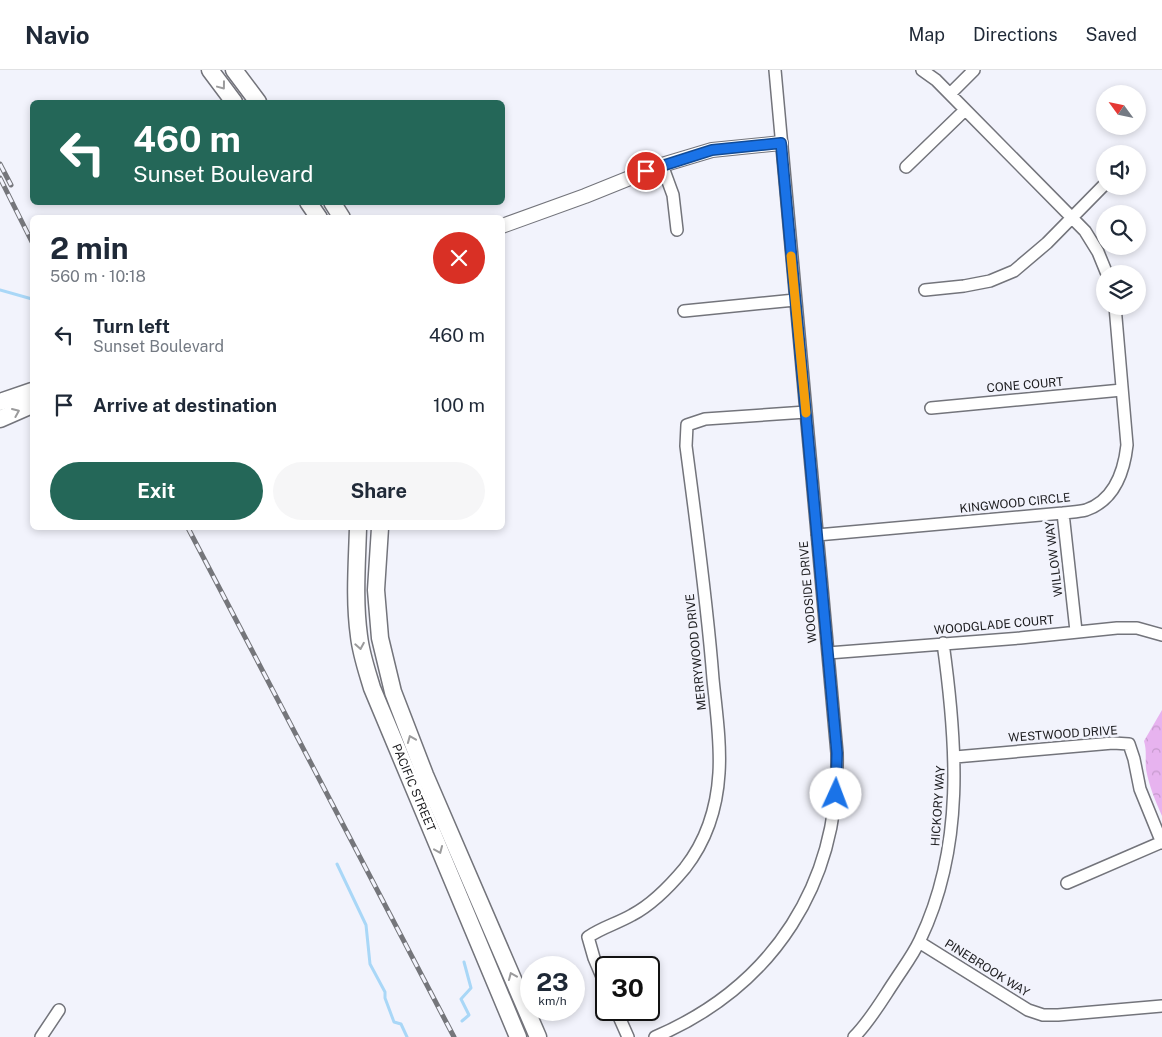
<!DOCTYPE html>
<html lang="en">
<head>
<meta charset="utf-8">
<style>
	body { margin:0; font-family:"Public Sans",sans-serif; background:#f6f6f7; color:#1f2937; height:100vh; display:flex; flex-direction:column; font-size:19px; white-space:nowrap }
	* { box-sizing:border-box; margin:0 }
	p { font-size:16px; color:#747a83 }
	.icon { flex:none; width:28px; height:28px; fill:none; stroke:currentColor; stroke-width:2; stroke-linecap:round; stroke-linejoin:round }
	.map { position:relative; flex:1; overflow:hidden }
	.details { position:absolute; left:30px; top:145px; width:475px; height:315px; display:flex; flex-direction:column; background:#fff; border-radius:8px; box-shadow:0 2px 8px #0003 }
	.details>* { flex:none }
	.hud { position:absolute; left:30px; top:30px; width:475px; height:105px; border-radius:8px; box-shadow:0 2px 8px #0003; background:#246758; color:#fff; overflow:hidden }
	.needle { width:32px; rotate:303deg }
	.tools { position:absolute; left:1096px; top:15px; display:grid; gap:10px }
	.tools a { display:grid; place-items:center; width:50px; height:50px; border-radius:50%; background:#fff; box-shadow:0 2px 8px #0003; font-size:25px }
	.speed { position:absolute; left:520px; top:886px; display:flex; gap:10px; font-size:25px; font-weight:700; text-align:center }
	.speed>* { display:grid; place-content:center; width:65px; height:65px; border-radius:50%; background:#fff; box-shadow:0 2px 8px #0003; line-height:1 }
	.speed small { font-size:12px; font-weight:400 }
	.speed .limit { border:2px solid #111; border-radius:8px; background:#fff; color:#111 }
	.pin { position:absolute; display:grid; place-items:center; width:42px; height:42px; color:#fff; margin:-21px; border:2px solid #fff; border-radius:50%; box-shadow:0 1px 5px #0007 }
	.me { position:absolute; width:55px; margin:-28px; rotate:2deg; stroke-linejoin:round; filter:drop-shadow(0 0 4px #0008) }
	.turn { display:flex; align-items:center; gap:18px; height:105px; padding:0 20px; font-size:22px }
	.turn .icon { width:65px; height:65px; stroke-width:2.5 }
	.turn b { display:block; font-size:35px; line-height:42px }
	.round { display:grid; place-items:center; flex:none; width:52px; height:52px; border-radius:26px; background:#f6f6f7 }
	.overview { display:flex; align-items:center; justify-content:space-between; height:85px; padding:0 20px }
	h1 { font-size:30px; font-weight:700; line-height:38px }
	.primary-button { display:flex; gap:10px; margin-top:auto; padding:10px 20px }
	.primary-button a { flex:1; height:58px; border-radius:30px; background:#246758; color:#fff; font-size:20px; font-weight:700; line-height:58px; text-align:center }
	.primary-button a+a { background:#f6f6f7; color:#1f2937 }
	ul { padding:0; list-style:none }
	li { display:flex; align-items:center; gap:15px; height:70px; padding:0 20px }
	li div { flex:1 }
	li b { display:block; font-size:19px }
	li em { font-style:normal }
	header { display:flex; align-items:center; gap:30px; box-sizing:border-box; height:70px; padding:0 25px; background:#fff; border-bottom:1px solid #e0e1e3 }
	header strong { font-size:24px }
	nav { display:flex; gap:28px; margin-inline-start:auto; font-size:18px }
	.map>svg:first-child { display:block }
</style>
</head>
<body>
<header>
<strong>Navio</strong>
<nav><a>Map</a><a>Directions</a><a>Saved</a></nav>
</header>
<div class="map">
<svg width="1162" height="967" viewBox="0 0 1162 967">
	<defs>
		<pattern id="park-crowns" width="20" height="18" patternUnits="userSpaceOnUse" patternTransform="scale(1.25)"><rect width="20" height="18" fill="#e7b3ef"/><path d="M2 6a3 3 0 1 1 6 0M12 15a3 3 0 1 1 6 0" fill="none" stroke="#c69acd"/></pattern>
	</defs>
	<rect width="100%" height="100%" fill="#f2f3fc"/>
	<path fill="url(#park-crowns)" d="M1162,640V746C1155,730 1149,716 1146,699C1145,689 1147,681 1144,671Z"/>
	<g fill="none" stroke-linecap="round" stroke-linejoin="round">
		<path stroke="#a9d7f7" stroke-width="3" d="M0,220L32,229
			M337,794L366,855L370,894L385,922V928L394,952L401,954L407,967
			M462,951L469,945L461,929L471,918L464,892"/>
		<defs>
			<path id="minor" d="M922,0L936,10L1085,161L1098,182L1107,204
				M950,24L974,0
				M662,95L673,125L677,160
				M906,97L965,40
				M925,220L964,216L990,211L1014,201L1047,173L1105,114
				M684,241L795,230
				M931,338L1122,320
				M1063,443L1076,561
				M817,465L1063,443C1070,442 1079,442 1086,440C1115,430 1124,402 1127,375L1115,236
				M828,583L1020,568L1117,558H1137L1162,565
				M955,687L1113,673L1129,674L1134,689L1140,719L1162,773
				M1067,813L1162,772
				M919,872L1028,940L1043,945H1058L1162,936
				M606,916L594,888L588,867C603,857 616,854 632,845C653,834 670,816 685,798C706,771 717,737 719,703C721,672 716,640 713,609C707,531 696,453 686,376L687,355L705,349L806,342
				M616,940L628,967
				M41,967L59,940
				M655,967C774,916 840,813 837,683L775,0
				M854,967C870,951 882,930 894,912C903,898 913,885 920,870C965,776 957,673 943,573"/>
			<path id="tertiary" d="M502,156L585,126L662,95L712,80L781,73"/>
			<g id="secondary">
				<path d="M210,0L234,32"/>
				<path d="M234,0L258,32"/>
				<path d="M308,132L319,148"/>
				<path d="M332,132L342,148"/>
				<path d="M0,332L32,321"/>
				<path d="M0,349L32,335"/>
				<path id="s1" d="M358,458C357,494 354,530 359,566C361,584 367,601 372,618L518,967"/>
				<path d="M380,458L376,520L380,568L393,622L425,705L538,967"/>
			</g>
		</defs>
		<use href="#minor" stroke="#73747b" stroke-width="14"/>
		<use href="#tertiary" stroke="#73747b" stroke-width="16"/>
		<use href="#secondary" stroke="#73747b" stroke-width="19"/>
		<use href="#minor" stroke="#fff" stroke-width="11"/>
		<use href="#tertiary" stroke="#fff" stroke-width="14"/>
		<use href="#secondary" stroke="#fff" stroke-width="16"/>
		<defs>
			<path id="rail" d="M0,94L11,115
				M0,108L32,172
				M188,458L454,967"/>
		</defs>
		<use href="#rail" stroke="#75767b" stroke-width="5"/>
		<use href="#rail" stroke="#f2f3fc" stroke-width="3" stroke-dasharray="9" stroke-linecap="butt"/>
	</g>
	<defs><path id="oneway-chevron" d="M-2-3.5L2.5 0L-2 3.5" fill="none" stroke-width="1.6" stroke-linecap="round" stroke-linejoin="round" transform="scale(1.25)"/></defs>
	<g stroke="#9b9b9c">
		<use href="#oneway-chevron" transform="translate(222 16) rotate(53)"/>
		<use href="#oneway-chevron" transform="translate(16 342) rotate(-23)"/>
		<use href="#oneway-chevron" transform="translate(360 576) rotate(80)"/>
		<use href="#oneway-chevron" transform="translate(411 669) rotate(-112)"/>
		<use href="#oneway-chevron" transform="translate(439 780) rotate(67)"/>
		<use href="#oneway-chevron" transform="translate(512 906) rotate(-113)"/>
	</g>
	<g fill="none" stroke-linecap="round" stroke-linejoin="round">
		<defs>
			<path id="route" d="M646,101L712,80L781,73L837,683L836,724"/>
		</defs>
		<use href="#route" stroke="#114b97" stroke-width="12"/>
		<use href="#route" stroke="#1a73e8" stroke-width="9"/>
		<path stroke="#f59e0b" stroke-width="9" d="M791,186L806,343"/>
	</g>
	<g text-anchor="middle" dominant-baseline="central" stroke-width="5" stroke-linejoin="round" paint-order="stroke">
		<g font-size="12" fill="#202023" stroke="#f2f3fc">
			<text transform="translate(1025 315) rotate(-5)">CONE COURT</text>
			<text transform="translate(1015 433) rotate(-6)">KINGWOOD CIRCLE</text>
			<text transform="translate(1054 489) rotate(-97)">WILLOW WAY</text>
			<text transform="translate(808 522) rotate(-95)">WOODSIDE DRIVE</text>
			<text transform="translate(994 555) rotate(-5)">WOODGLADE COURT</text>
			<text transform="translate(696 582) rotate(-96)">MERRYWOOD DRIVE</text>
			<text transform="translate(1063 664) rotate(-4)">WESTWOOD DRIVE</text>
			<text stroke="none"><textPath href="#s1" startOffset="270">PACIFIC STREET</textPath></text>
			<text transform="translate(938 736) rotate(-86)">HICKORY WAY</text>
			<text transform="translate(987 898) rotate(32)">PINEBROOK WAY</text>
		</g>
	</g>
</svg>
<div class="tools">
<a><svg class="needle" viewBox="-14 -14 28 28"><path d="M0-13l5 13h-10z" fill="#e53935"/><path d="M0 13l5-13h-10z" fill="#747a83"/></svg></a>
<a><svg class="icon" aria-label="sound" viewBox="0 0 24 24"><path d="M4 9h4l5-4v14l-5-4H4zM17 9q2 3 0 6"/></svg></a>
<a><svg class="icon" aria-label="search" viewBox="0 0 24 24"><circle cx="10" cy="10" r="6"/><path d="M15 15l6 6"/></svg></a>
<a><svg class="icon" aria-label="layers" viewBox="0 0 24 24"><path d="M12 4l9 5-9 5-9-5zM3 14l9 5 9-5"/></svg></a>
</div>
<div class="speed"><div>23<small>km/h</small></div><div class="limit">30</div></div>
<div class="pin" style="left:646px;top:101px;background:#d93025"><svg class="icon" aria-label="arrive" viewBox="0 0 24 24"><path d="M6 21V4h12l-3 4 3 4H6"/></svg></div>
<svg class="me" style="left:836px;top:724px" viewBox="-20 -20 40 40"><circle r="19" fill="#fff"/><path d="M0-13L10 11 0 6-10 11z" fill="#1a73e8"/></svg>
<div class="hud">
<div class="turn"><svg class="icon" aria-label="left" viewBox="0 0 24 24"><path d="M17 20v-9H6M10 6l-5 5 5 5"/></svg><div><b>460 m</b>Sunset Boulevard</div></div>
</div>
<section class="details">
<div class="overview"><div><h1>2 min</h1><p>560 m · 10:18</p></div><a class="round" style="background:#d93025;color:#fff"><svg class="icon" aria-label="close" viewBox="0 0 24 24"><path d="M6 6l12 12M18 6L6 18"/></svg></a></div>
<ul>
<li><svg class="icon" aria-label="left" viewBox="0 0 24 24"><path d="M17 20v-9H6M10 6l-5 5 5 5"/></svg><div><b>Turn left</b><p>Sunset Boulevard</p></div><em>460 m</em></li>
<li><svg class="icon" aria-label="arrive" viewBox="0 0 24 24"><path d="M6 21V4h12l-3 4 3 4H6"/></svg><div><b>Arrive at destination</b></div><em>100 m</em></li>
</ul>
<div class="primary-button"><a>Exit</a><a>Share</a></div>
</section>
</div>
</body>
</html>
